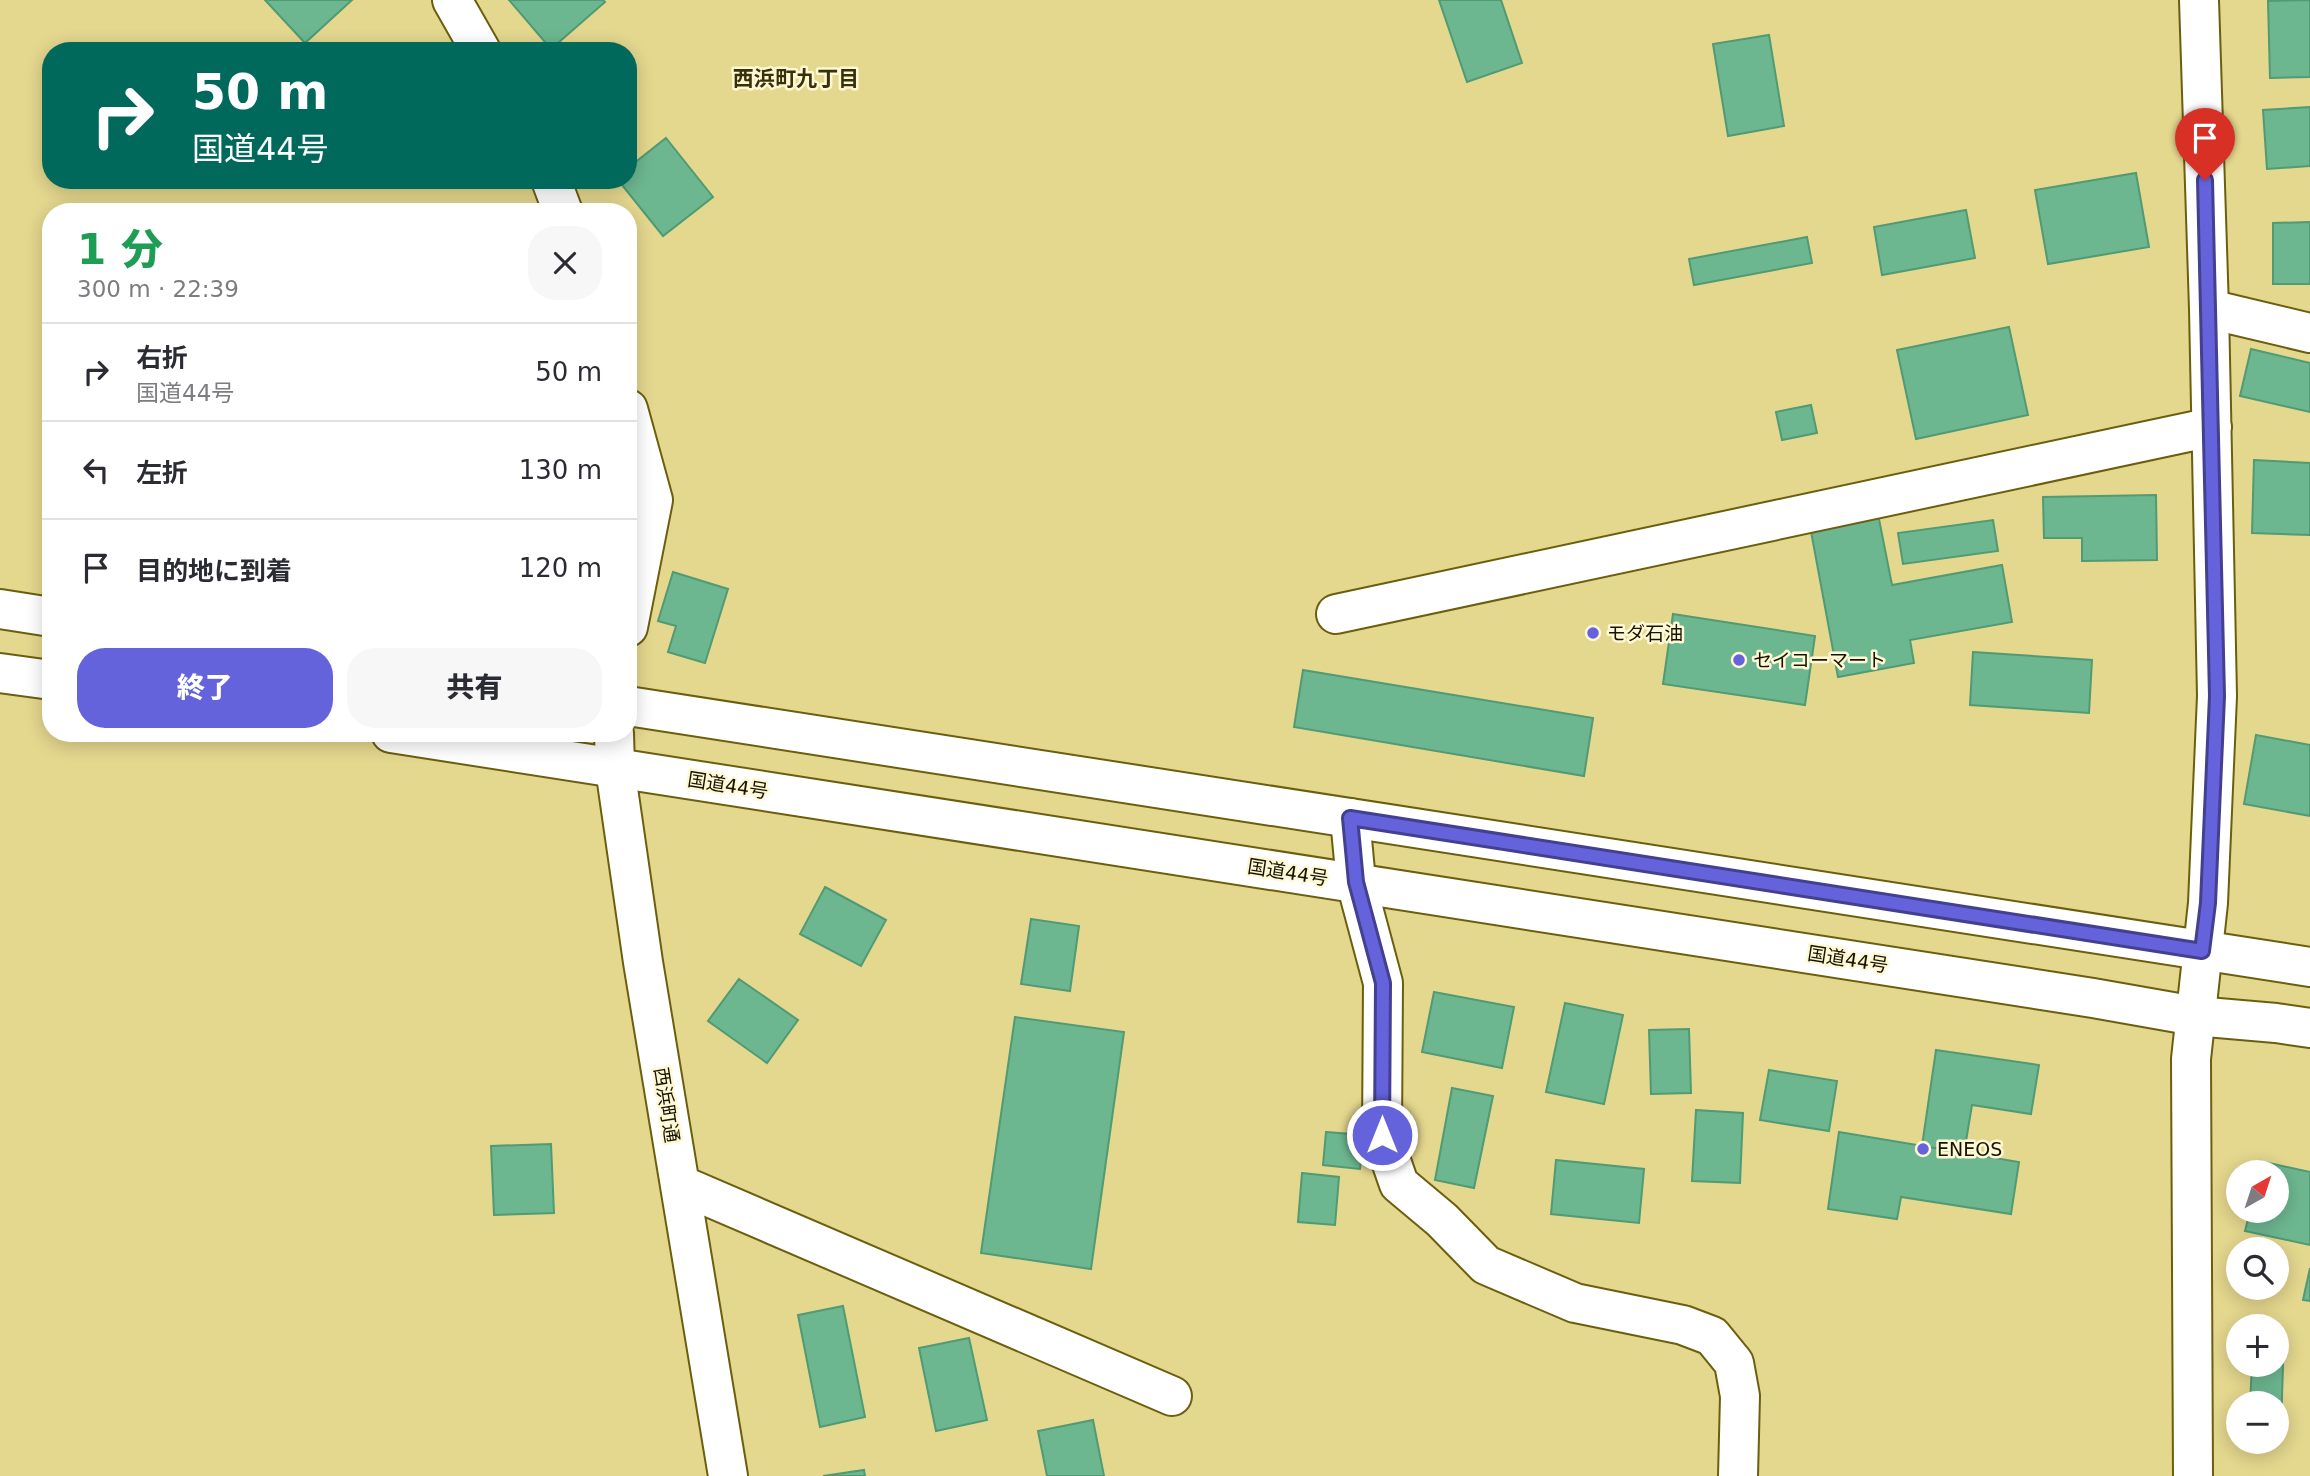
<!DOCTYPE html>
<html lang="ja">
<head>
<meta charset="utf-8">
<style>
	body { margin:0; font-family:"DejaVu Sans","Noto Sans JP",sans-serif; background:#f7f7f7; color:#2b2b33; height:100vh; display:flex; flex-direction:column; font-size:26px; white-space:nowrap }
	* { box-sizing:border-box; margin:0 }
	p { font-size:23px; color:#7c7c81 }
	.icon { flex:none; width:38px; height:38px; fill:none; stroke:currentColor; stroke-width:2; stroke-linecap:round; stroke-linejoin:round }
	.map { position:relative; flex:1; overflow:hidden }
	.details { position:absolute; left:42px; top:203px; width:595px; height:539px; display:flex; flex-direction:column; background:#fff; border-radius:28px; box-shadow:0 4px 18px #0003 }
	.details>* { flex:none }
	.banner { position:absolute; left:42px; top:42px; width:595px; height:147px; border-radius:28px; box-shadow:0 4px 18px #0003; background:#00695c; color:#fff; overflow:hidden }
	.needle { width:46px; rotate:39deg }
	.fabs { position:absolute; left:2226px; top:1160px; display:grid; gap:14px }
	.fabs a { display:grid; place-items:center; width:63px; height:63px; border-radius:50%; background:#fff; box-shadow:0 4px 18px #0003; font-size:35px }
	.pin { position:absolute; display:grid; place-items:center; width:60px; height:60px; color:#fff; margin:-72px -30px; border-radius:50% 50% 50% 0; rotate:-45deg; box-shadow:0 0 7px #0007 }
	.pin .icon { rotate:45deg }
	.me { position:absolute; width:77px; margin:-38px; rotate:0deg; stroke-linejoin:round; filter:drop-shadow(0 0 5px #0008) }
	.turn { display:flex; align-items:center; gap:24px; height:147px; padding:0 35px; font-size:32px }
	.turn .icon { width:91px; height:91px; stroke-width:2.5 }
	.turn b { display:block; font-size:49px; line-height:60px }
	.round { display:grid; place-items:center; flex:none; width:74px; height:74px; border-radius:28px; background:#f7f7f7 }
	.headline { display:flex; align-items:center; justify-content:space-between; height:119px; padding:0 35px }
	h1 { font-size:42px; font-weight:800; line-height:52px; color:#1e9e55 }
	.button { display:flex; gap:14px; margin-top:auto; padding:14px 35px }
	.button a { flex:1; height:80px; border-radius:28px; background:#6563dc; color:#fff; font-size:28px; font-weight:800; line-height:80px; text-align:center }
	.button a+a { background:#f7f7f7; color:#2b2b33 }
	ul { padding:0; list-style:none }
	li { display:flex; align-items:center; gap:21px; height:98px; padding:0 35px; border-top:2px solid #e1e1e2 }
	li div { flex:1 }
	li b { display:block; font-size:26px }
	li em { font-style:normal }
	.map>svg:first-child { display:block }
</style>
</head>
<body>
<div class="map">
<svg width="2310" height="1476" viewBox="0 0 2310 1476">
	<rect width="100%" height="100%" fill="#e4d78e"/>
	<path fill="#6db790" stroke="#509a74" stroke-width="2" d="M265,0H352L305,43Z
		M509,0H603L605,2L551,49Z
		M1439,0H1501L1522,63L1467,82Z
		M2310,0V77L2270,78L2268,1Z
		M1769,35L1784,126L1728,136L1713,44Z
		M2310,107V166L2267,169L2263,110Z
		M666,138L713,197L663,236L618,180H628V168Z
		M2136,173L2149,247L2048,264L2035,190Z
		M1966,210L1975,258L1882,275L1874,227Z
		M2310,222V284H2273V223Z
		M1807,237L1812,263L1694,285L1689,259Z
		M2009,327L2028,415L1916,439L1897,350Z
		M2251,349L2310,363V412L2240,396Z
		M1811,405L1817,433L1782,440L1776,412Z
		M2254,460L2310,463V535L2252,533Z
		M2156,495L2157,560L2082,561V538H2044L2043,497Z
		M1878,514L1892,585L2002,565L2012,622L1910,640L1914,663L1838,677L1810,526Z
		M1993,520L1998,551L1903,564L1898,533Z
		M673,572L728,589L705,663L668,652L676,626L658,621Z
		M1673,614L1815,636L1805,705L1663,684Z
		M1973,652L2092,660L2089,713L1970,705Z
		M1303,670L1593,718L1584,776L1294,727Z
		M2256,735L2310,745V816L2244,804Z
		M825,887L886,920L861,966L800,934Z
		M1031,919L1079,926L1070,991L1021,984Z
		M739,979L798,1020L767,1063L708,1021Z
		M1434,992L1514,1007L1502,1068L1422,1052Z
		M1565,1003L1623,1015L1604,1104L1546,1092Z
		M1015,1017L1124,1032L1091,1269L981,1253Z
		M1689,1029L1691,1093L1651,1094L1649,1030Z
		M1936,1050L2039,1065L2031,1114L1972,1105L1964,1153L1922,1146Z
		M1769,1070L1837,1081L1829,1131L1760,1120Z
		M1452,1088L1493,1096L1474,1188L1435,1180Z
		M1696,1110L1743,1113L1740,1183L1692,1181Z
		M1326,1132L1364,1135L1360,1169L1323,1165Z
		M1839,1132L2019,1162L2011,1214L1901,1197L1897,1219L1828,1209Z
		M551,1144L554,1213L494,1215L491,1146Z
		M1556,1160L1644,1169L1639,1223L1551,1214Z
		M2260,1161L2310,1172V1245L2245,1231L2250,1211H2277V1172H2258Z
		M1302,1173L1339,1177L1335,1225L1298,1222Z
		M2310,1268V1301L2303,1300Z
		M843,1306L865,1417L820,1427L798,1315Z
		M2277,1335H2284L2281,1427H2277V1404H2250L2252,1365H2277Z
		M969,1338L987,1420L936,1431L919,1348Z
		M1093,1420L1104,1476H1047L1038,1431Z
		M864,1470L865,1476H823Z"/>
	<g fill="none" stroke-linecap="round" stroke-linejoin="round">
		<defs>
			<path id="minor" d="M452,0L481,51
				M551,180L563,212
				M2209,309L2310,333
				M628,409L653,500L628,627
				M1336,614L2212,427
				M614,733L615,768L643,962L728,1476
				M1350,818L1356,882L1383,983L1382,1135L1399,1184L1442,1220L1486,1265L1575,1303L1683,1325L1712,1336L1734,1363L1740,1396L1738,1476
				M681,1185L1172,1396
				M2193,1476L2191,1059L2208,903L2217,696L2209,309L2199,0"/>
			<path id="highway" d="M0,609L51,617
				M0,673L51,680
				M628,706L2310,967
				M391,733L2093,998L2195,1016L2276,1023L2310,1028"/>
		</defs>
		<use href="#minor" stroke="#6b5f0e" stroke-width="42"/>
		<use href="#highway" stroke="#6b5f0e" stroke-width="42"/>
		<use href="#minor" stroke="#fff" stroke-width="38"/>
		<use href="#highway" stroke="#fff" stroke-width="38"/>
	</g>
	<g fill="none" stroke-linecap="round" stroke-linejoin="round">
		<defs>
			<path id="route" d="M1382,1135L1383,983L1356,882L1350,818L2202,951L2208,903L2217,696L2205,180"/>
		</defs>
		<use href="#route" stroke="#42408f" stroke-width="18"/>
		<use href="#route" stroke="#6563dc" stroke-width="12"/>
	</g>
	<g fill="#6563dc" stroke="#fef8d4" stroke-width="2.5">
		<circle cx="1593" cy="633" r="7"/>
		<circle cx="1739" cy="660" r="7"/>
		<circle cx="1923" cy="1149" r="7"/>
	</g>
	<g text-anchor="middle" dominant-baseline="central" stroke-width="5" stroke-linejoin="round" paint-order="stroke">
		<g font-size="19" fill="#181300" stroke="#fef8d4" text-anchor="start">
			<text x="1607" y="633">モダ石油</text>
			<text x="1753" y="660">セイコーマート</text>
			<text x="1937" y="1149">ENEOS</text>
		</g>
		<g font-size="19" fill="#181300" stroke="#fef8d4">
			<text transform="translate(728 785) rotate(9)">国道44号</text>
			<text transform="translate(1288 872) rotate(9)">国道44号</text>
			<text transform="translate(1848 959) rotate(9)">国道44号</text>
			<text transform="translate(667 1105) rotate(81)">西浜町通</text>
		</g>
		<g font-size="21" font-weight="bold" fill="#373008" stroke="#fef8d4">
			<text x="796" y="79">西浜町九丁目</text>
		</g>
	</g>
</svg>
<div class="fabs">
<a><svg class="needle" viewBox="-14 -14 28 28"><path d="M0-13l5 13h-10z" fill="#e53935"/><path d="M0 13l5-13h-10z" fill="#7c7c81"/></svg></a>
<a><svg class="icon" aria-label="search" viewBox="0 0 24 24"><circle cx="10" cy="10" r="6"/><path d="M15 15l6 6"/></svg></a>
<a>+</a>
<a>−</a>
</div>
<div class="pin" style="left:2205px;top:180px;background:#d93025"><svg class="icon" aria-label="arrive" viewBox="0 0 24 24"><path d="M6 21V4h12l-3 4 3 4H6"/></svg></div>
<svg class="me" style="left:1382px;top:1135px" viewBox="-20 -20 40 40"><circle r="17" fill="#6563dc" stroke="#fff" stroke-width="3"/><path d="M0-11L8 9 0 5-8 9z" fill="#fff"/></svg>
<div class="banner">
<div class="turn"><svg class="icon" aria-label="right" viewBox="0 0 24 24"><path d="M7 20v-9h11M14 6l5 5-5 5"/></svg><div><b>50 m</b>国道44号</div></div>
</div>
<section class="details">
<div class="headline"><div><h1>1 分</h1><p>300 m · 22:39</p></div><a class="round"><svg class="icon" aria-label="close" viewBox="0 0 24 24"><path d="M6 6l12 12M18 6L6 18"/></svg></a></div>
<ul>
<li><svg class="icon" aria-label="right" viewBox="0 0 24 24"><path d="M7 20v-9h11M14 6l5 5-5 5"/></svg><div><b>右折</b><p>国道44号</p></div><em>50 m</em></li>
<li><svg class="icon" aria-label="left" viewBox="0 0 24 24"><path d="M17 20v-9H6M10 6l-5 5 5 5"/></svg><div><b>左折</b></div><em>130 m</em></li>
<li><svg class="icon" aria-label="arrive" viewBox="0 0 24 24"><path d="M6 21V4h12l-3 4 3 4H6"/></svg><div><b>目的地に到着</b></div><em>120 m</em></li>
</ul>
<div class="button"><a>終了</a><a>共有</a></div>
</section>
</div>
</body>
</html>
